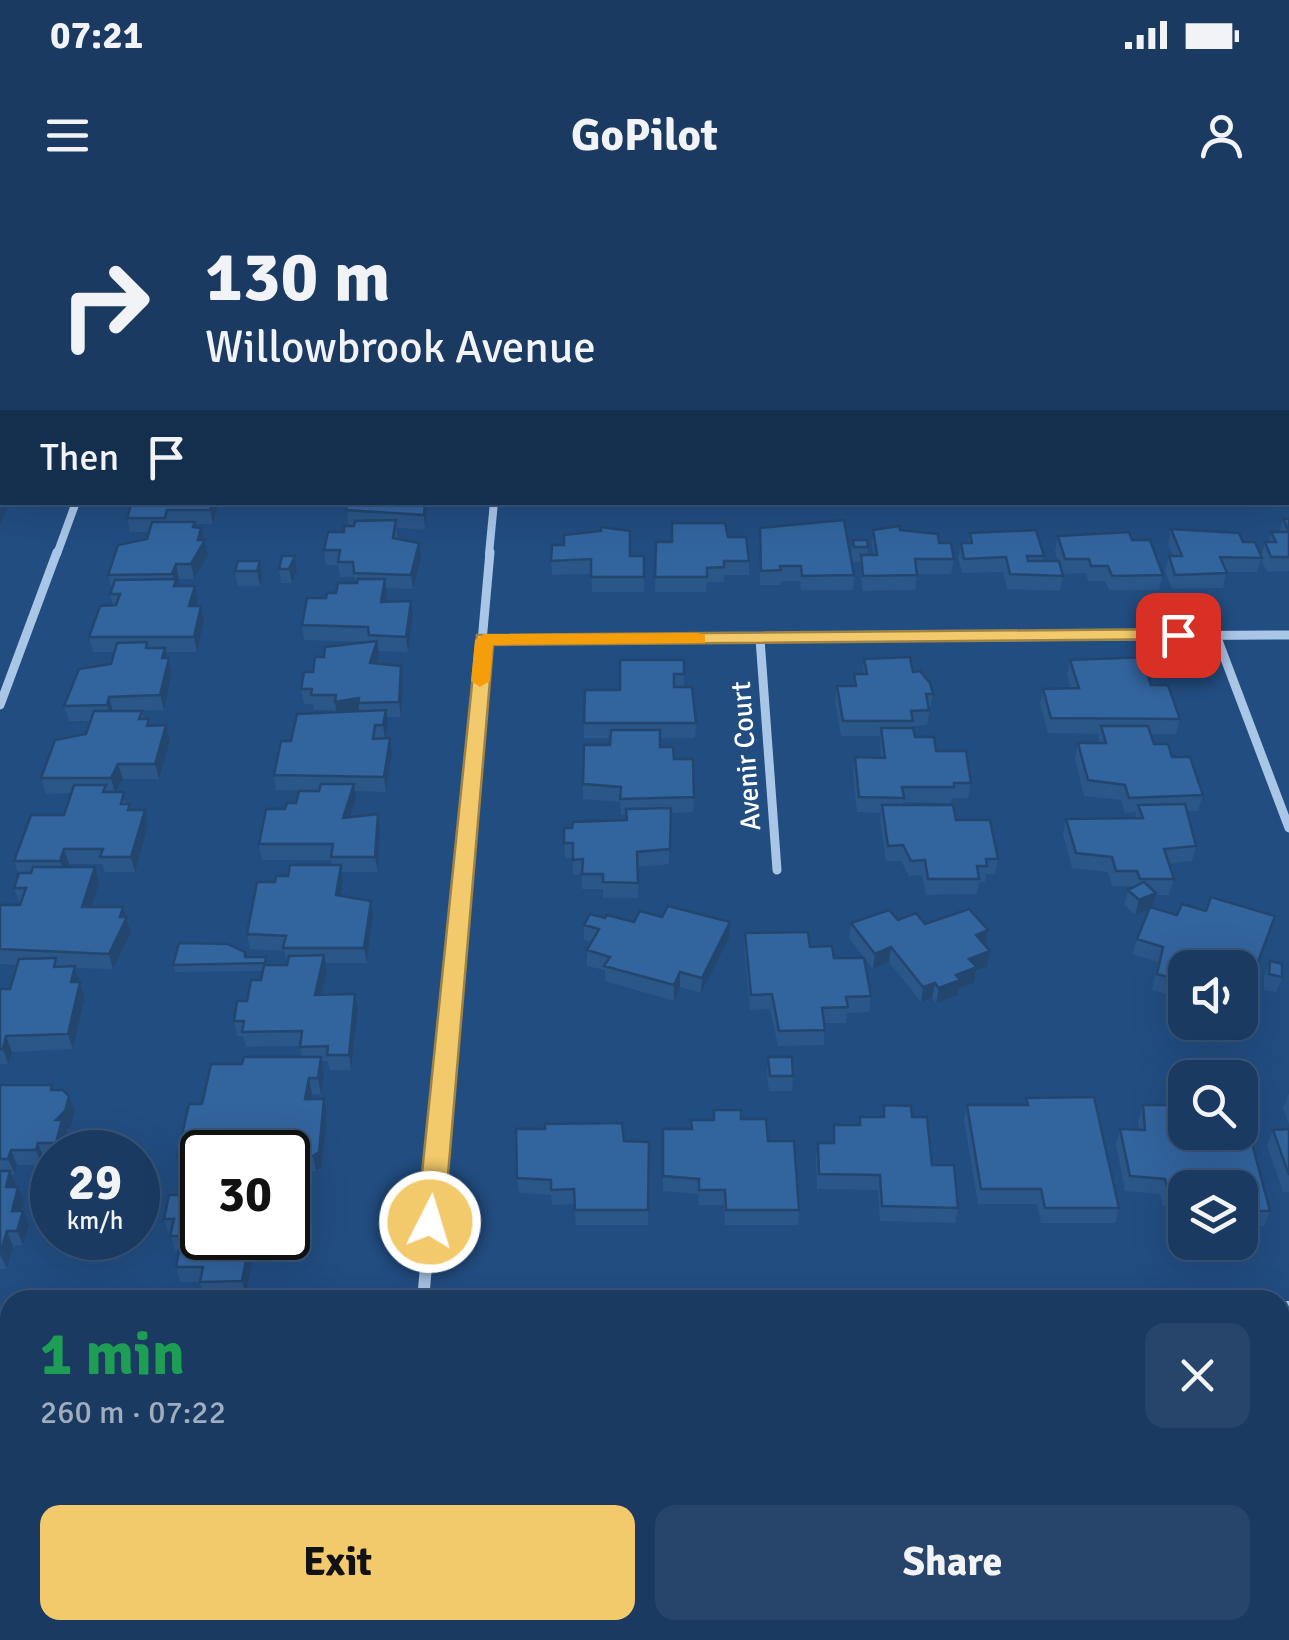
<!DOCTYPE html>
<html lang="en">
<head>
<meta charset="utf-8">
<style>
	body { margin:0; font-family:Signika,sans-serif; background:#27456a; color:#f1f3f6; height:100vh; display:flex; flex-direction:column; font-size:38px; white-space:nowrap }
	* { box-sizing:border-box; margin:0 }
	p { font-size:32px; color:#9fadbd }
	.icon { flex:none; width:55px; height:55px; fill:none; stroke:currentColor; stroke-width:2; stroke-linecap:round; stroke-linejoin:round }
	.map { position:relative; flex:1; overflow:hidden }
	.details { position:absolute; left:0px; top:1090px; width:1290px; height:350px; display:flex; flex-direction:column; background:#1a3a61; border-radius:30px 30px 0 0; box-shadow:0 10px 40px #0002,0 0 0 2px #385476 }
	.details>* { flex:none }
	.guide { position:absolute; left:0px; top:0px; width:1290px; height:305px; box-shadow:0 10px 40px #0002,0 0 0 2px #385476; background:#1a3a61; color:#f1f3f6; overflow:hidden }
	.fabs { position:absolute; left:1168px; top:750px; display:grid; gap:20px }
	.fabs a { display:grid; place-items:center; width:90px; height:90px; border-radius:20px; background:#1a3a61; box-shadow:0 10px 40px #0002,0 0 0 2px #385476; font-size:50px }
	.speed { position:absolute; left:30px; top:930px; display:flex; gap:20px; font-size:50px; font-weight:700; text-align:center }
	.speed>* { display:grid; place-content:center; width:130px; height:130px; border-radius:50%; background:#1a3a61; box-shadow:0 10px 40px #0002,0 0 0 2px #385476; line-height:1 }
	.speed small { font-size:25px; font-weight:400 }
	.speed .limit { border:5px solid #111; border-radius:15px; background:#fff; color:#111 }
	.pin { position:absolute; display:grid; place-items:center; width:85px; height:85px; color:#fff; margin:-42px; border-radius:20px; box-shadow:0 5px 15px #0006 }
	.me { position:absolute; width:110px; margin:-55px; rotate:5deg; stroke-linejoin:round; filter:drop-shadow(0 0 8px #0008) }
	.turn { display:flex; align-items:center; gap:35px; height:210px; padding:0 40px; font-size:45px }
	.turn .icon { width:130px; height:130px; stroke-width:2.5 }
	.turn b { display:block; font-size:70px; line-height:85px }
	.then { display:flex; align-items:center; height:95px; padding:0 40px; background:#0003; gap:20px; font-size:38px }
	.round { display:grid; place-items:center; flex:none; width:105px; height:105px; border-radius:20px; background:#27456a }
	.overview { display:flex; align-items:center; justify-content:space-between; height:170px; padding:0 40px }
	h1 { font-size:60px; font-weight:700; line-height:75px; color:#1e9e55 }
	.action { display:flex; gap:20px; margin-top:auto; padding:20px 40px }
	.action a { flex:1; height:115px; border-radius:20px; background:#f3ca6b; color:#111; font-size:40px; font-weight:700; line-height:115px; text-align:center }
	.action a+a { background:#27456a; color:#f1f3f6 }
	.status { display:flex; justify-content:space-between; align-items:center; height:70px; padding:0 50px; background:#1a3a61; direction:ltr }
	.status svg { height:28px; fill:currentColor }
	header { display:flex; justify-content:space-between; align-items:center; height:130px; padding:0 40px; background:#1a3a61; font-size:45px; font-weight:700 }
	.map>svg:first-child { display:block }
</style>
</head>
<body>
<div class="status"><b>07:21</b><svg viewBox="0 0 49 12"><path d="M0 12V9h3v3zM5 12V6h3v6zM10 12V3h3v9zM15 12V0h3v12zM26 1h20v11H26zM47 4h2v5h-2z"/></svg></div>
<header><svg class="icon" aria-label="menu" viewBox="0 0 24 24"><path d="M4 6h16M4 12h16M4 18h16"/></svg>GoPilot<svg class="icon" aria-label="person" viewBox="0 0 24 24"><circle cx="12" cy="8" r="4"/><path d="M4 21q1-7 8-7t8 7"/></svg></header>
<div class="map">
<svg width="1289" height="1440" viewBox="0 0 1289 1440">
	<rect width="100%" height="100%" fill="#224d81"/>
	<path fill="#2d5f98" d="M16,0H1289V57L1288,2Z"/>
	<g fill="none" stroke-linecap="round" stroke-linejoin="round">
		<path stroke="#a9c6e7" stroke-width="8" d="M57,354L76,302
			M489,354L494,302"/>
		<path stroke="#a9c6e7" stroke-width="9" d="M1216,435L1289,628
			M760,439L777,670
			M484,440L1289,435
			M0,505L57,352
			M448,822L490,352"/>
		<path stroke="#a9c6e7" stroke-width="12" d="M423,1100L448,819
			M1280,1107H1289"/>
		<path fill="#ebf2fd" fill-rule="evenodd" d="M0,78H2V88H0Z
			M1288,79H1289V89H1288Z"/>
	</g>
	<path fill="#2b5688" d="M1132,0H1289V10H1288V2H1133Z
		M132,302H219L213,324H195L203,340L208,355L194,379H179L177,384L178,386H195L198,400L197,406H201L204,421L197,452H165L172,473L164,510L142,511L144,519H149L150,526L166,525L170,541L159,579H123L116,592L128,604H130L132,610L148,626L135,672H105L102,664H69L68,667L99,683L92,707L127,717L131,732L113,769L76,768L85,797L73,849L12,852L8,864H0V789H10L17,765L0,764V707L20,705L14,688L19,674L14,661L64,615L71,593L46,594L41,578L86,534L90,521H69L64,506L111,464L115,452H93L89,437L113,405L110,394L112,389L108,375L147,339L149,332H130L127,318Z
		M347,302H428L425,330L397,328V339L421,358L413,389L386,388V402L413,416L408,452L378,451L379,456L377,463L403,481L401,517H387L388,525L385,538L392,553L386,592L355,591L356,599L350,617L380,629L378,672H342L343,681L341,696L371,701L373,716L367,763H325L327,770L321,794L358,809L351,870H330L328,861H322L324,872L321,894H312L311,899L327,914L322,967L316,971H305L308,982L294,1046H255L246,1095L205,1096L200,1082H180L176,1067L179,1051H175L171,1034H169L164,1019L169,995L202,1038H288V952H202V972H182L177,957L202,904L242,864L302,857L300,846L246,847L243,836H237L234,821L261,780L263,771L175,772L173,765L245,752L246,757H266L267,765H287L284,751L250,749L247,734L275,682L288,676L332,665L331,660H262L259,644L285,609L319,591L276,590L274,575L291,541L336,512V510H314L313,504H304L301,489L324,457L370,442L304,440L302,425L326,398L356,383L355,377H340L338,365H326L324,350L344,332L354,326V325L348,324Z
		M1283,318L1289,319V371L1267,372L1261,359L1257,372H1226L1223,388L1172,389L1165,371L1169,356H1173L1168,344L1171,329L1243,342L1261,356L1265,342H1269L1271,332H1279Z
		M760,328L854,375L853,390H801L800,381H781L780,385H760Z
		M873,330H900L939,343L954,359L951,374H917L915,390L862,391L860,362H853L851,354L853,340L868,347L867,355H873L872,345Z
		M970,333L1044,356L1043,361H1058L1055,351L1058,336L1132,340L1163,375L1159,390H1109L1105,381H1088L1086,373L1063,374L1060,391L1007,389L1003,372L962,373L958,358L961,343H968Z
		M728,337L749,361V375H724V382H707L706,392H655L656,342Z
		M295,356L297,371L292,383H281L279,369Z
		M630,356H644V392H592L591,374L552,375L551,361Z
		M260,361L262,376L260,386H238L235,371Z
		M864,459L913,472L933,494L927,525L912,526L915,537L936,551L971,583L968,598H952L951,603L903,602V605L956,620L998,659L995,674H986L985,682H979L977,694L926,695L922,675L909,676L901,661H886L880,620L881,613L857,612L853,573L855,557L881,558L880,536H841L835,501L837,486H853L854,474H863Z
		M684,460V487L696,523L695,538H660V547L674,559L694,597L693,612L670,613L669,664L638,667V698H603V689H582V674L573,675V658H565L564,628L627,620V614L621,615L620,602L583,599V584L610,545V538H584V523Z
		M1070,460L1151,483L1180,519L1176,534H1151L1154,544L1172,557L1203,595L1198,611H1186L1196,646L1192,661L1169,664L1174,679L1169,695H1155L1152,707L1177,715L1206,711L1275,716L1250,785L1240,782V768H1185V799L1152,790L1158,762L1132,754L1137,739L1149,709L1135,715L1124,705L1128,690L1133,686H1112L1108,672L1072,668L1063,634L1066,619L1135,618L1136,612L1125,613L1121,600L1084,596L1075,558L1078,543H1098L1099,534L1048,533L1040,504L1043,489L1071,488L1067,475Z
		M662,717L730,722L729,738L701,793L680,787L674,801L605,781V770L587,766V750L591,742L584,740V725L605,718L634,722Z
		M898,720L925,724L985,746L990,751L987,767L976,770L974,783L959,788L958,795L936,803L932,798L921,802L889,762L873,769L849,738L851,723Z
		M745,733L810,747L834,758L871,796L869,812L847,813L846,823H824V845L778,846L770,809L750,810L744,748Z
		M1270,761L1282,777L1276,792L1264,790V777Z
		M768,857L793,876L792,891H769L767,872Z
		M0,885L54,890L69,896L75,911L71,926L66,930L68,935L63,952H52V958H44L41,965H17L15,974H12L24,1002L22,1011L29,1026L23,1045L13,1046L7,1069H0Z
		M1289,893V925L1283,908Z
		M1026,898L1119,1008L1115,1023H1041L1037,1004H978L964,920L967,905H1025Z
		M884,905L912,917L932,965L958,1008L955,1023L880,1021L878,990L817,989L816,958L818,943H832L834,925H859L860,917H882Z
		M1143,905L1169,909L1270,1011L1264,1026H1240V988H1185V1006H1163L1160,994L1125,991L1116,944L1120,929L1139,930L1138,920Z
		M741,919L768,941L799,1010L798,1025H725L724,1005H699L698,994L663,991V929H691Z
		M1289,929V992H1283L1267,945L1273,930Z
		M624,941L649,942L648,1025H576L574,1004L552,1005L551,995L519,993L517,978Z
		M0,1140L10,1145V1183L8,1193H4L0,1206Z
		M1280,1170L1289,1201V1242H1286L1289,1254V1308H1280Z"/>
	<path fill="#23466f" d="M2,190V205L0,206V191Z
		M2,296V302H8L9,305L0,326V302Z
		M212,302H219L213,324L210,310Z
		M425,302H428L425,330L424,315Z
		M201,328L208,355L194,379L191,364Z
		M419,343L421,358L413,389L411,375Z
		M295,356L297,371L292,383L289,369Z
		M260,361L262,376L260,386L257,371Z
		M176,364L179,379L177,384L179,394L175,384L172,374Z
		M385,379L387,393L383,417L381,402Z
		M195,386L198,400L193,421L189,406Z
		M411,401L413,416L408,452L406,437Z
		M201,406L204,421L197,452L194,437Z
		M377,441L379,456L372,478L370,463Z
		M165,448L172,473L164,510L160,495L162,458Z
		M401,466L403,481L401,517L399,502Z
		M1154,468L1151,483L1146,471Z
		M109,497L113,512L111,520L107,505Z
		M359,498V514L337,517L335,502Z
		M386,510L388,525L385,540L383,525Z
		M166,525L170,541L159,579L155,564Z
		M390,538L392,553L386,592L384,577Z
		M118,564L123,579L115,593L111,578Z
		M354,584L356,599L345,633L343,618Z
		M145,610L148,626L135,672L131,657Z
		M378,614L380,629L378,672L375,657Z
		M64,649L69,664L65,676L60,661Z
		M341,665L343,681L339,710L336,695Z
		M95,667L99,683L87,722L82,707Z
		M1156,693L1152,708L1135,715L1139,700Z
		M371,701L373,716L367,763L364,748Z
		M123,707L131,732L113,769L109,754Z
		M730,722L729,738L701,793L702,778Z
		M988,730L985,746L976,735Z
		M891,747L889,762L873,769L875,754Z
		M990,751L987,767L976,770L974,783L959,788L958,795L936,803L939,788L956,775L969,759Z
		M324,755L327,770L318,810L315,795Z
		M75,766L80,782H71Z
		M680,772V787L674,801V785Z
		M80,782L85,797L73,849L68,834Z
		M935,783L932,798L921,802L923,787Z
		M355,794L358,809L351,870L349,855Z
		M6,836L12,852L8,864L3,849Z
		M321,857L324,872L321,894L318,878Z
		M309,878L312,894L308,914L305,899Z
		M69,896L75,911L71,926L66,930L68,935L63,952H60L56,943V920Z
		M324,899L327,914L322,967L316,971L313,956Z
		M38,943L44,958L41,965L36,950Z
		M11,950L17,965L15,974L8,959Z
		M304,967L308,982L294,1046L290,1031Z
		M10,971L17,986L12,1002L6,987Z
		M18,987L24,1002L18,1026L12,1011Z
		M23,1011L29,1026L23,1045L17,1031Z
		M7,1031L13,1046L7,1069L0,1054Z
		M250,1038H253L255,1046L246,1095L242,1081Z
		M8,1140L10,1145V1183L8,1193L2,1179Z
		M0,1185L4,1193L0,1206Z"/>
	<path fill="#32649e" stroke="#23466f" stroke-width="2.5" d="M1288,123H1289V164H1288Z
		M0,156L2,157V190L0,191Z
		M1288,227H1289V270L1288,269Z
		M0,237H2V255L0,262Z
		M132,302H212L210,310H167L165,318H127Z
		M347,302H425L424,315L346,310Z
		M1283,318L1289,319V332Z
		M396,320L393,338L419,343L411,375L354,373L353,362H338L340,350H324L328,332H344V326H354L355,321Z
		M844,320L854,375L802,376L801,366H780L781,370L761,371L760,328Z
		M152,322H195L193,327L201,328L198,340H205L191,364H176L172,374L108,375L118,345L147,339Z
		M672,323H725L728,337H746L749,361H724V367L707,368V377H655L656,342H672Z
		M899,326L900,330L938,334L939,343H951L954,359H915L917,375L863,376L861,355H877L873,330Z
		M601,327L630,331V356H644V377H591V359L551,361L552,345H564V335L601,331Z
		M1171,329L1239,333L1243,342H1255L1262,358L1220,357L1227,373L1175,375L1169,356H1182Z
		M1036,330L1044,356H1027L1028,361H1059L1063,376L1010,374L1006,357L964,359L961,343H972L970,333Z
		M1129,332L1132,340H1150L1163,375L1112,376L1108,366H1091L1089,359H1065L1058,336Z
		M1271,332H1289V357H1271L1265,342H1276Z
		M853,340H867L868,347H854Z
		M282,356H295L289,369H279Z
		M238,361H260L257,371H235Z
		M176,379L174,386H195L189,406H201L194,437H89L100,406L116,405L120,394H110L115,380Z
		M358,379H385L381,402L411,401L406,437L369,435L368,427L302,425L307,398H326L327,393H336L338,383H357Z
		M377,441L370,463L401,466L399,502L358,503L359,498L335,502L336,495H311L312,489H301L304,472H313L315,457H324L325,447Z
		M147,442L146,448H165L162,458H169L160,495L109,497L107,505L64,506L79,469L111,464L117,443Z
		M910,457L913,472L920,471L930,483L933,494H926L929,510L911,511L913,521H843L837,486H856L854,474H867L864,459Z
		M1149,457L1154,468L1146,471L1151,485H1168L1180,519L1051,518L1043,489L1079,488L1070,460Z
		M620,460H684V474H674V487H692L696,523H584L585,490H620Z
		M386,510L383,525H375L373,539L390,538L384,577L274,575L281,541H291L297,514Z
		M94,511H142L139,519H149L147,526L166,525L155,564H118L111,578H41L55,540L86,534Z
		M1101,526H1148L1154,544H1168L1172,557H1190L1203,595L1129,598L1125,585L1088,580L1078,543H1106Z
		M881,528H913L915,537H934L936,551H966L971,583H954V587H902L904,598L859,597L855,557L885,558Z
		M611,530H660V547H673L674,559H693L694,597L620,599L621,587L583,584L584,545H610Z
		M321,584H354L343,618L378,614L375,657H331L333,644H259L266,609H285L287,603H296L299,591H319Z
		M74,585H106L103,592H124L121,604H130L128,610H145L131,657H100L103,649H64L60,661H14L31,615H64Z
		M1185,604L1196,646L1164,649L1174,679H1140L1137,671H1116L1112,657L1076,653L1066,619L1143,618L1138,605Z
		M882,605H953L956,620H990L998,659H986L987,666H977L979,679H928L925,660L911,661L903,645L888,646Z
		M671,608L670,649L637,652L638,683L603,682V674H582L583,659L573,660V643H564V628H572L573,622L627,620L626,609Z
		M290,665H341L336,695L371,701L364,748H283L286,736L247,734L257,682H275L276,676H288Z
		M33,667H95L82,707H123L120,717H127L109,754L0,749V707L1,705H20L26,688H14L19,673H31Z
		M1144,682L1156,693L1139,700L1128,690Z
		M1211,697L1275,716L1255,770L1234,764L1233,768H1185V782L1157,774L1163,747L1137,739L1150,707L1177,715L1182,704L1206,711Z
		M668,706L730,722L702,778L680,772L674,785L604,766L610,757L587,750L599,729L584,725L590,714L605,718L607,715L634,722L640,711L662,717Z
		M969,709L988,730L976,735L990,751L969,759L977,767L956,775L960,780L939,788L935,783L923,787L891,747L875,754L851,723L889,710L898,720L916,713L925,724Z
		M808,732L810,747L832,746L834,758H864L871,796L846,797L848,807L822,808L825,830L779,831L772,794L751,795L745,733Z
		M179,743L228,744L245,752V757H266L265,763L173,765Z
		M324,755L315,795L355,794L349,855H327L328,846L300,847L302,831L242,832L244,821H234L237,801H247L251,780H261L264,765H287L289,756Z
		M56,758L54,767L75,766L71,782H80L68,834L6,836L3,849H0V789H10L19,759Z
		M1270,761L1282,764V777L1269,774Z
		M244,857H321L318,878H309L305,899H324L319,952L313,956H288V952H202V957H177L189,904H202L211,864H242Z
		M768,857H792L793,876H770Z
		M0,885H52L51,890H63L69,896L65,911L56,920H62L56,943H38L36,950H11L8,959H0Z
		M1094,897L1119,1008H1045L1041,989H981L967,905H1028L1026,898Z
		M884,905L911,906L912,917H927L932,965H954L958,1008L882,1006L880,975L819,974L818,943H834V925H860V917H884Z
		M1143,905H1168L1169,909L1185,908V932H1224L1226,936H1250L1270,1011H1240V988H1185V991H1168L1165,979L1130,976L1120,929L1145,930Z
		M714,910H741V919H766L768,941H794L799,1010H726L725,990H699V979L663,976V929H692L691,920H714Z
		M622,923L624,941L649,942L648,1010H575L574,989L551,990V980L517,978L516,929H545V924Z
		M1289,929V975L1273,930Z
		M288,967H304L290,1031H288Z
		M0,971H10L6,987H18L12,1011H23L17,1031H7L0,1054Z
		M182,981H202V1038H250L242,1081L200,1082L203,1067H176L182,1036H170L174,1019H164L169,995H179Z
		M0,1140H8L2,1179H0Z
		M1280,1170L1289,1201V1228H1282L1289,1254V1295H1280Z"/>
	<path fill="#f3ca6b" stroke="#9e8346" stroke-width="2.5" d="M1178,429L1185,431V439L493,445L444,1022L440,1030H421L417,1022L477,435Z"/>
	<path fill="#f59e0b" d="M698,433L705,435V443L493,445L490,481L480,487L471,481L475,440L484,434Z"/>
	<g text-anchor="middle" dominant-baseline="central" stroke-width="10" stroke-linejoin="round" paint-order="stroke">
		<g font-size="28" fill="#fff" stroke="#224d81">
			<text transform="translate(746 556) rotate(-94)">Avenir Court</text>
		</g>
	</g>
</svg>
<div class="fabs">
<a><svg class="icon" aria-label="sound" viewBox="0 0 24 24"><path d="M4 9h4l5-4v14l-5-4H4zM17 9q2 3 0 6"/></svg></a>
<a><svg class="icon" aria-label="search" viewBox="0 0 24 24"><circle cx="10" cy="10" r="6"/><path d="M15 15l6 6"/></svg></a>
<a><svg class="icon" aria-label="layers" viewBox="0 0 24 24"><path d="M12 4l9 5-9 5-9-5zM3 14l9 5 9-5"/></svg></a>
</div>
<div class="speed"><div>29<small>km/h</small></div><div class="limit">30</div></div>
<div class="pin" style="left:1178px;top:435px;background:#d93025"><svg class="icon" aria-label="arrive" viewBox="0 0 24 24"><path d="M6 21V4h12l-3 4 3 4H6"/></svg></div>
<svg class="me" style="left:430px;top:1022px" viewBox="-20 -20 40 40"><circle r="17" fill="#f3ca6b" stroke="#fff" stroke-width="3"/><path d="M0-11L8 9 0 5-8 9z" fill="#fff"/></svg>
<div class="guide">
<div class="turn"><svg class="icon" aria-label="right" viewBox="0 0 24 24"><path d="M7 20v-9h11M14 6l5 5-5 5"/></svg><div><b>130 m</b>Willowbrook Avenue</div></div>
<div class="then">Then<svg class="icon" aria-label="arrive" viewBox="0 0 24 24"><path d="M6 21V4h12l-3 4 3 4H6"/></svg></div>
</div>
<section class="details">
<div class="overview"><div><h1>1 min</h1><p>260 m · 07:22</p></div><a class="round"><svg class="icon" aria-label="close" viewBox="0 0 24 24"><path d="M6 6l12 12M18 6L6 18"/></svg></a></div>
<div class="action"><a>Exit</a><a>Share</a></div>
</section>
</div>
</body>
</html>
